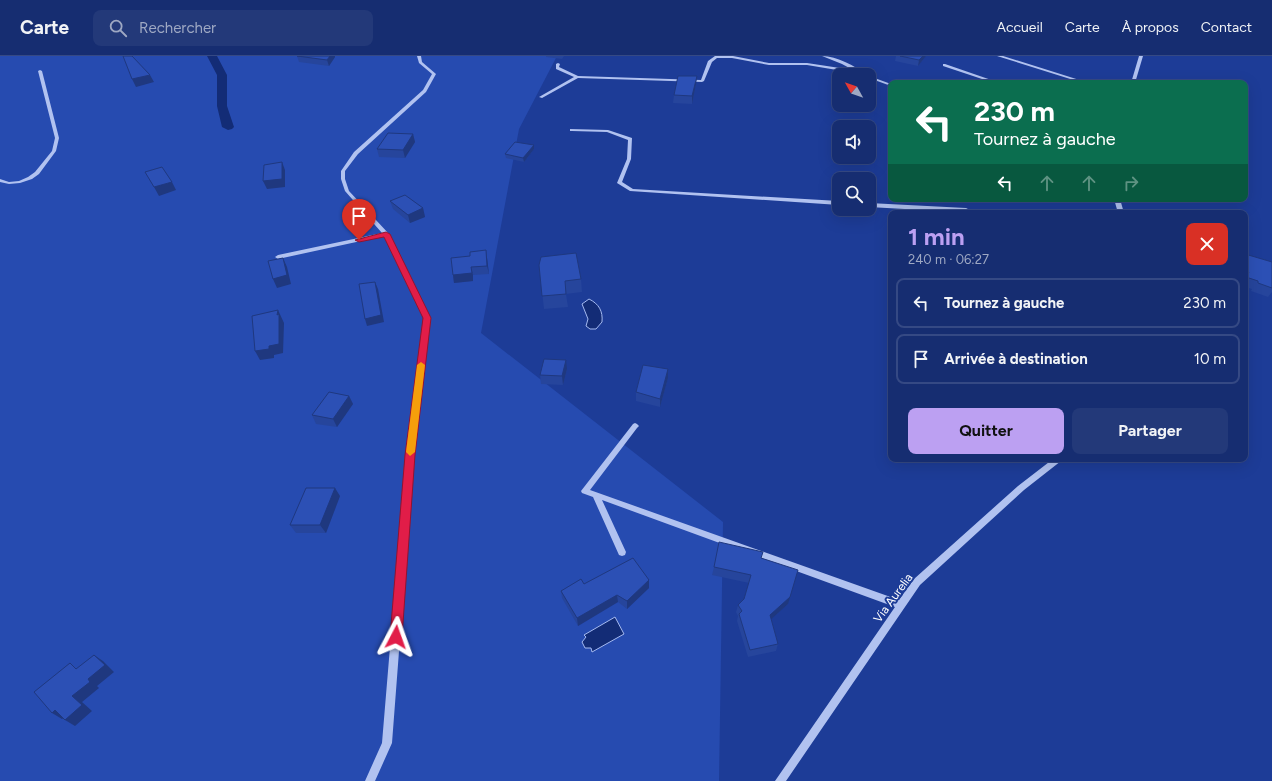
<!DOCTYPE html>
<html lang="fr">
<head>
<meta charset="utf-8">
<style>
	body { margin:0; font-family:Figtree,sans-serif; background:#233979; color:#f1f3f6; height:100vh; display:flex; flex-direction:column; font-size:15px; white-space:nowrap }
	* { box-sizing:border-box; margin:0 }
	p { font-size:13px; color:#9ea8c3 }
	.icon { flex:none; width:22px; height:22px; fill:none; stroke:currentColor; stroke-width:2; stroke-linecap:round; stroke-linejoin:round }
	.map { position:relative; flex:1; overflow:hidden }
	.sheet { position:absolute; left:888px; top:154px; width:360px; height:252px; display:flex; flex-direction:column; background:#162d71; border-radius:8px; box-shadow:0 4px 16px #0002,0 0 0 1px #354984 }
	.sheet>* { flex:none }
	.top-card { position:absolute; left:888px; top:24px; width:360px; height:122px; border-radius:8px; box-shadow:0 4px 16px #0002,0 0 0 1px #354984; background:#0b6e4f; color:#fff; overflow:hidden }
	.needle { width:26px; rotate:310deg }
	.fabs { position:absolute; left:832px; top:12px; display:grid; gap:8px }
	.fabs a { display:grid; place-items:center; width:44px; height:44px; border-radius:8px; background:#162d71; box-shadow:0 4px 16px #0002,0 0 0 1px #354984; font-size:20px }
	.pin { position:absolute; display:grid; place-items:center; width:34px; height:34px; color:#fff; margin:-41px -17px; border-radius:50% 50% 50% 0; rotate:-45deg; box-shadow:0 0 4px #0007 }
	.pin .icon { rotate:45deg }
	.me { position:absolute; width:44px; margin:-22px; rotate:4deg; stroke-linejoin:round; filter:drop-shadow(0 0 3px #0008) }
	.turn { display:flex; align-items:center; gap:14px; height:84px; padding:0 20px; font-size:18px }
	.turn .icon { width:52px; height:52px; stroke-width:2.5 }
	.turn b { display:block; font-size:28px; line-height:34px }
	.lanes { display:flex; align-items:center; height:38px; padding:0 20px; background:#0003; justify-content:center; gap:20px; direction:ltr }
	.lanes .off { opacity:.35 }
	.round { display:grid; place-items:center; flex:none; width:42px; height:42px; border-radius:8px; background:#233979 }
	.summary { display:flex; align-items:center; justify-content:space-between; height:68px; padding:0 20px }
	h1 { font-size:24px; font-weight:700; line-height:30px; color:#bca0f2 }
	.action { display:flex; gap:8px; margin-top:auto; padding:8px 20px }
	.action a { flex:1; height:46px; border-radius:8px; background:#bca0f2; color:#111; font-size:16px; font-weight:700; line-height:46px; text-align:center }
	.action a+a { background:#233979; color:#f1f3f6 }
	ul { padding:0; list-style:none }
	li { display:flex; align-items:center; gap:12px; height:50px; margin:0 8px 6px; padding:0 12px; border:2px solid #354984; border-radius:8px }
	li div { flex:1 }
	li b { display:block; font-size:15px }
	li em { font-style:normal }
	header { display:flex; align-items:center; gap:24px; box-sizing:border-box; height:56px; padding:0 20px; background:#162d71; border-bottom:1px solid #354984 }
	header strong { font-size:19px }
	nav { display:flex; gap:22px; margin-inline-start:auto; font-size:14px }
	.search { width:280px; height:36px; background:#233979; display:flex; align-items:center; gap:10px; box-sizing:border-box; padding:0 14px; border-radius:8px; color:#9ea8c3; font-size:15px }
	.map>svg:first-child { display:block }
</style>
</head>
<body>
<header>
<strong>Carte</strong>
<div class="search"><svg class="icon" aria-label="search" viewBox="0 0 24 24"><circle cx="10" cy="10" r="6"/><path d="M15 15l6 6"/></svg>Rechercher</div>
<nav><a>Accueil</a><a>Carte</a><a>À propos</a><a>Contact</a></nav>
</header>
<div class="map">
<svg width="1272" height="725" viewBox="0 0 1272 725">
	<rect width="100%" height="100%" fill="#1d3c97"/>
	<path fill="#264bb0" d="M0,0H557L519,73L481,277L723,466L719,725H0Z"/>
	<path fill="#132c76" stroke="#a5baf1" d="M589,243C599,248 603,255 602,266L596,273H590L586,270L588,263L582,248Z
		M615,561L624,578L592,596L591,592H585L582,586L586,581L584,579Z"/>
	<g fill="none" stroke-linecap="round" stroke-linejoin="round">
		<path fill="#132c76" fill-rule="evenodd" d="M207,0H217L227,19V50L234,71L232,73L228,74L222,71L217,50V19Z"/>
		<path fill="#b1c2f0" fill-rule="evenodd" d="M417,0H421L422,6L436,18L426,36L358,98L345,115V123L349,135L389,178L430,262L414,399L392,687L375,725H365L382,687L406,399L424,262L384,180L278,203L275,201L278,199L382,177L345,135L341,123V115L354,96L423,34L432,18L419,7Z
			M715,0H733L769,7H807L853,14L842,8L822,0C837,0 855,10 867,19L807,9H769L732,2H717L712,6L704,25L702,26L578,22L542,42L539,41L574,21L556,13V8L558,7L560,8L559,11L578,20L701,24L708,5Z
			M997,0H1003L1089,27H1083Z
			M1139,0H1143L1135,27H1131Z
			M943,8H945L1000,27H994L943,10Z
			M40,14L42,15L59,82L56,95L39,118L32,123L20,127L9,128L0,126V123L9,126L19,125L28,121L35,116L52,95L55,82L38,15Z
			M869,20L891,28V30L869,22Z
			M570,73L608,74L632,82L631,103L622,126L633,133L839,145V149L630,135L617,127L627,103L628,84L607,76L572,75H570Z
			M1114,143H1120L1124,157H1118Z
			M869,147L966,152L976,157L869,151Z
			M635,367L637,368L639,370L637,372L590,434L899,544L914,523L1018,430L1053,403H1062L1061,405L1024,434L920,529L786,725H775L895,551L602,444L626,496L625,499L622,500L619,499L593,441L582,437L581,435L633,368Z"/>
	</g>
	<path fill="#26459c" d="M297,0H335V1L329,10L299,6Z
		M546,0H564L562,3L546,1Z
		M896,0H926L918,10L895,5Z
		M696,28L692,48L673,47L674,39Z
		M413,78L415,86L405,102L379,101L377,93Z
		M534,89V93L524,106L506,102L505,98Z
		M390,145L423,152L425,161L410,167L393,153Z
		M1245,198L1272,206V236L1268,241L1251,235L1252,233L1245,231Z
		M487,202L489,218L473,219V225L454,227L453,219Z
		M539,209L581,223L582,236L566,238L568,251L544,253Z
		M567,313L563,329L541,328L540,319Z
		M668,313V322L660,351L636,345V336Z
		M349,340L353,348L337,371L316,368L312,359Z
		M340,440L326,477H296L290,469Z
		M761,502L788,548L771,563L778,588L776,595L748,601L737,565L738,560L736,556L738,549L744,543L749,527L712,519L714,511Z
		M584,528L649,532L627,553L618,546L578,570L562,542L561,535Z"/>
	<path fill="#1f387f" d="M330,0H335V1L329,10L327,4Z
		M923,0H926L918,10L919,4Z
		M150,19L154,26L136,31L132,23Z
		M697,20L696,28L692,48V40Z
		M413,78L415,86L405,102L403,94Z
		M534,89V93L524,106L523,102Z
		M282,106L285,114V131L267,133L263,125Z
		M172,126L176,134L159,140L154,131Z
		M423,152L425,161L410,167L408,159Z
		M486,194L489,218L487,210Z
		M283,202L287,211L291,228L277,232L273,223Z
		M471,211L473,219V225L454,227L453,219Z
		M375,226L378,233L384,266L367,270L365,263Z
		M278,254L284,267L283,297L274,299V302L260,304L255,295L269,290L277,259Z
		M566,304L567,313L563,329L562,320Z
		M668,313V322L660,351V343Z
		M349,340L353,348L337,371L333,363Z
		M335,432L340,440L326,477L320,469Z
		M649,524V532L627,553V545Z
		M617,539L618,546L578,570L577,562Z
		M790,541L788,548L768,566L770,559Z
		M94,599L103,605L114,616L97,630L99,632L82,646L92,655L75,670L65,664L72,640Z
		M55,654L66,660L62,663L52,657Z"/>
	<path fill="#2c50b5" stroke="#1f387f" d="M123,0H132L150,19L132,23Z
		M297,0H330L327,4Z
		M900,0H923L919,4Z
		M678,20H697L692,40L674,39Z
		M388,77L413,78L403,94L377,93Z
		M515,86L534,89L523,102L505,98Z
		M282,106V123L263,125L264,109Z
		M162,111L172,126L154,131L145,116Z
		M405,139L423,152L408,159L390,145Z
		M486,194L487,210L471,211L472,217L453,219L451,202L470,200V196Z
		M576,197L581,223L565,225L566,238L542,240L539,209L541,201Z
		M1245,198L1272,206V232L1258,227V225L1246,221L1249,216L1245,215Z
		M283,202L287,219L273,223L268,205Z
		M375,226L381,259L365,263L359,228Z
		M278,254L277,259L279,258V288L269,290V293L255,295L252,260Z
		M544,303L566,304L562,320L540,319Z
		M643,309L668,313L660,343L636,336Z
		M329,336L349,340L333,363L312,359Z
		M306,432H335L320,469H290Z
		M719,486L763,496L761,502L798,514L790,541L770,559L778,588L750,594L739,558L742,555L738,549L744,543L751,519L714,511Z
		M633,502L649,524L627,545L617,539L577,562L561,535L581,523L584,528Z
		M94,599L105,609L88,623L90,626L72,640L82,649L65,664L55,654L52,657L34,636L70,607L76,613Z"/>
	<path fill="#e11d48" stroke="#92132f" d="M386,176L390,178L431,262L415,399L402,581L400,585L396,587L392,585L390,581L405,399L423,262L384,181L359,186L355,184Z"/>
	<path fill="#f59e0b" d="M421,306L425,309L415,396L410,400L406,396L417,309Z"/>
	<g text-anchor="middle" dominant-baseline="central" stroke-width="4" stroke-linejoin="round" paint-order="stroke">
		<g font-size="12" fill="#fff" stroke="#1d3c97">
			<text transform="translate(893 542) rotate(-54)">Via Aurelia</text>
		</g>
	</g>
</svg>
<div class="fabs">
<a><svg class="needle" viewBox="-14 -14 28 28"><path d="M0-13l5 13h-10z" fill="#e53935"/><path d="M0 13l5-13h-10z" fill="#9ea8c3"/></svg></a>
<a><svg class="icon" aria-label="sound" viewBox="0 0 24 24"><path d="M4 9h4l5-4v14l-5-4H4zM17 9q2 3 0 6"/></svg></a>
<a><svg class="icon" aria-label="search" viewBox="0 0 24 24"><circle cx="10" cy="10" r="6"/><path d="M15 15l6 6"/></svg></a>
</div>
<div class="pin" style="left:359px;top:184px;background:#d93025"><svg class="icon" aria-label="arrive" viewBox="0 0 24 24"><path d="M6 21V4h12l-3 4 3 4H6"/></svg></div>
<svg class="me" style="left:396px;top:581px" viewBox="-20 -20 40 40"><path d="M0-17L14 15 0 8-14 15z" fill="#e11d48" stroke="#fff" stroke-width="4"/></svg>
<div class="top-card">
<div class="turn"><svg class="icon" aria-label="left" viewBox="0 0 24 24"><path d="M17 20v-9H6M10 6l-5 5 5 5"/></svg><div><b>230 m</b>Tournez à gauche</div></div>
<div class="lanes"><svg class="icon" aria-label="left" viewBox="0 0 24 24"><path d="M17 20v-9H6M10 6l-5 5 5 5"/></svg><svg class="icon off" aria-label="ahead" viewBox="0 0 24 24"><path d="M12 20V5M6 11l6-6 6 6"/></svg><svg class="icon off" aria-label="ahead" viewBox="0 0 24 24"><path d="M12 20V5M6 11l6-6 6 6"/></svg><svg class="icon off" aria-label="right" viewBox="0 0 24 24"><path d="M7 20v-9h11M14 6l5 5-5 5"/></svg></div>
</div>
<section class="sheet">
<div class="summary"><div><h1>1 min</h1><p>240 m · 06:27</p></div><a class="round" style="background:#d93025;color:#fff"><svg class="icon" aria-label="close" viewBox="0 0 24 24"><path d="M6 6l12 12M18 6L6 18"/></svg></a></div>
<ul>
<li><svg class="icon" aria-label="left" viewBox="0 0 24 24"><path d="M17 20v-9H6M10 6l-5 5 5 5"/></svg><div><b>Tournez à gauche</b></div><em>230 m</em></li>
<li><svg class="icon" aria-label="arrive" viewBox="0 0 24 24"><path d="M6 21V4h12l-3 4 3 4H6"/></svg><div><b>Arrivée à destination</b></div><em>10 m</em></li>
</ul>
<div class="action"><a>Quitter</a><a>Partager</a></div>
</section>
</div>
</body>
</html>
